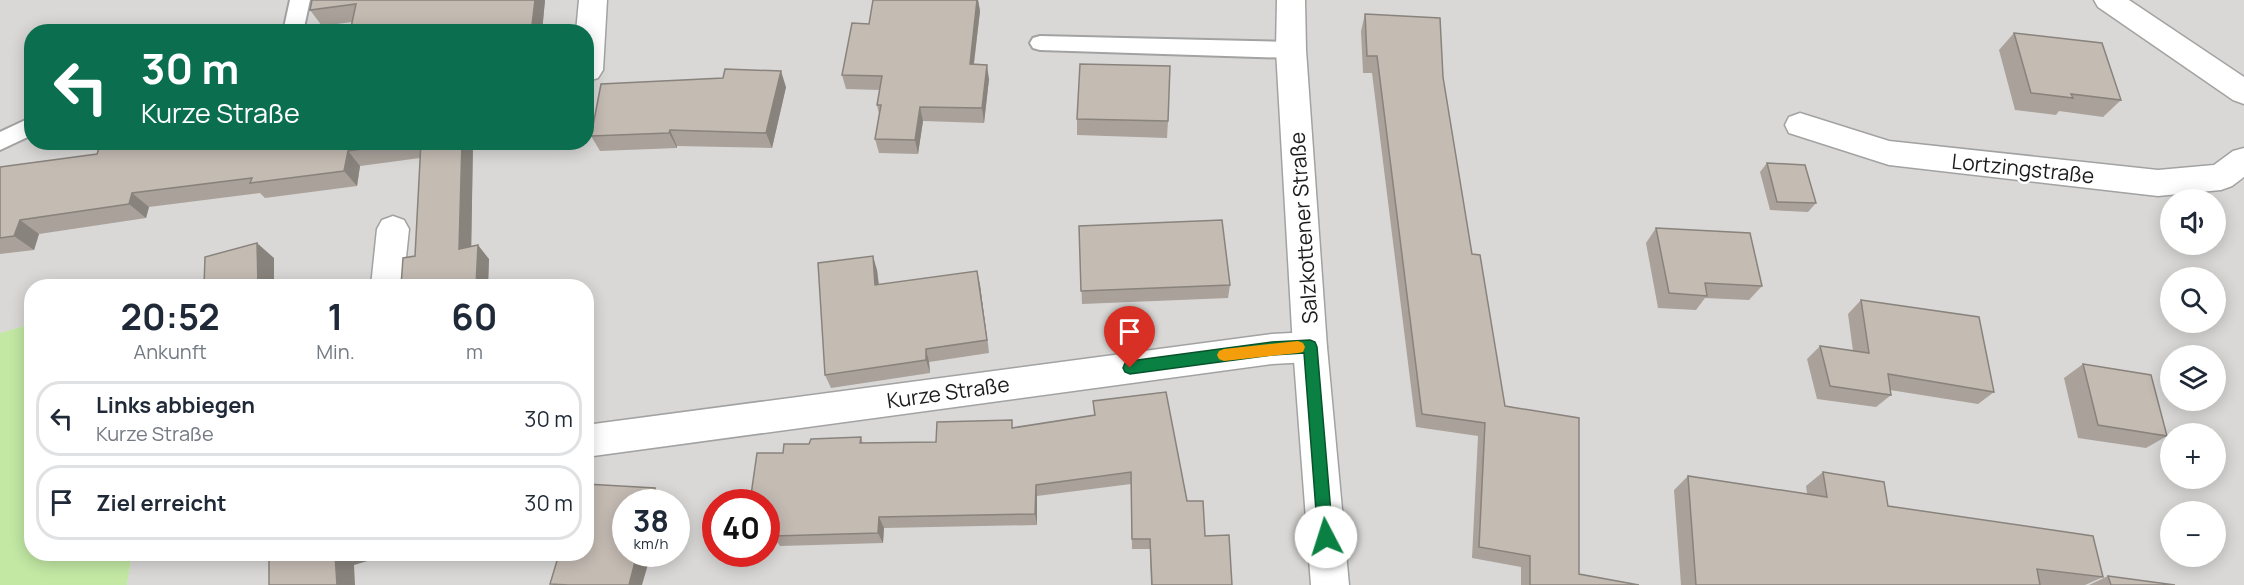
<!DOCTYPE html>
<html lang="de">
<head>
<meta charset="utf-8">
<style>
	body { margin:0; font-family:Manrope,sans-serif; background:#f2f2f3; color:#1f2937; height:100vh; display:flex; flex-direction:column; font-size:22px; white-space:nowrap }
	* { box-sizing:border-box; margin:0 }
	p { font-size:20px; color:#747a83 }
	.icon { flex:none; width:33px; height:33px; fill:none; stroke:currentColor; stroke-width:2; stroke-linecap:round; stroke-linejoin:round }
	.map { position:relative; flex:1; overflow:hidden }
	.side { position:absolute; left:24px; top:279px; width:570px; height:282px; display:flex; flex-direction:column; background:#fff; border-radius:24px; box-shadow:0 3px 15px #0003 }
	.side>* { flex:none }
	.hud { position:absolute; left:24px; top:24px; width:570px; height:126px; border-radius:24px; box-shadow:0 3px 15px #0003; background:#0b6e4f; color:#fff; overflow:hidden }
	.controls { position:absolute; left:2160px; top:189px; display:grid; gap:12px }
	.controls a { display:grid; place-items:center; width:66px; height:66px; border-radius:50%; background:#fff; box-shadow:0 3px 15px #0003; font-size:30px }
	.speed { position:absolute; left:612px; top:489px; display:flex; gap:12px; font-size:30px; font-weight:700; text-align:center }
	.speed>* { display:grid; place-content:center; width:78px; height:78px; border-radius:50%; background:#fff; box-shadow:0 3px 15px #0003; line-height:1 }
	.speed small { font-size:15px; font-weight:400 }
	.speed .limit { border:9px solid #d22; background:#fff; color:#111 }
	.pin { position:absolute; display:grid; place-items:center; width:51px; height:51px; color:#fff; margin:-62px -26px; border-radius:50% 50% 50% 0; rotate:-45deg; box-shadow:0 0 6px #0007 }
	.pin .icon { rotate:45deg }
	.me { position:absolute; width:66px; margin:-33px; rotate:355deg; stroke-linejoin:round; filter:drop-shadow(0 0 4px #0008) }
	.turn { display:flex; align-items:center; gap:21px; height:126px; padding:0 18px; font-size:27px }
	.turn .icon { width:78px; height:78px; stroke-width:2.5 }
	.turn b { display:block; font-size:42px; line-height:51px }
	.eta { display:flex; justify-content:space-evenly; align-items:center; height:102px; text-align:center }
	.eta b { font-size:36px; font-weight:700; line-height:42px }
	ul { padding:0; list-style:none }
	li { display:flex; align-items:center; gap:18px; height:75px; margin:0 12px 9px; padding:0 6px; border:3px solid #e0e1e3; border-radius:24px }
	li div { flex:1 }
	li b { display:block; font-size:22px }
	li em { font-style:normal }
	.map>svg:first-child { display:block }
</style>
</head>
<body>
<div class="map">
<svg width="2244" height="585" viewBox="0 0 2244 585">
	<rect width="100%" height="100%" fill="#ece9e0"/>
	<path fill="#d9d8d7" fill-rule="evenodd" d="M0,0H2244V585H127L132,554H586V286H173V284L165,286H32L31,324L0,333ZM32,32H586V142H32ZM2170,200H2216V244H2170ZM2170,278H2216V322H2170ZM2170,356H2216V400H2170ZM2170,434H2216V478H2170ZM626,502H676V554H626ZM716,502H766V554H716ZM2170,512H2216V556H2170Z"/>
	<path fill="#c2e8a4" d="M31,324L32,554H132L127,585H0V333Z"/>
	<g fill="none" stroke-linecap="round" stroke-linejoin="round">
		<defs>
			<path id="service" d="M290,0H310L303,32H283Z
				M1040,36L1291,42L1298,45L1301,50L1298,55L1291,58L1040,50L1033,48L1030,43L1033,38Z
				M32,117V135L0,150V132Z"/>
			<path id="minor" d="M579,0H607L603,70L598,78L588,81L586,32H576Z
				M2094,0H2129L2244,77V104L2233,100L2098,7Z
				M1800,113L1889,141L2158,170L2214,165L2233,151L2244,148V177L2232,186L2221,190L2158,196L1889,165L1789,133L1785,125L1789,117Z
				M393,216L404,220L409,229L403,286H371L377,229L382,220Z
				M1310,332L1322,336L1327,347L1322,358L1310,362L1272,364L586,457V425L1272,334Z"/>
			<path id="tertiary" d="M1277,0H1305L1306,50L1327,347L1349,585H1311L1293,347L1276,50Z"/>
		</defs>
		<use href="#service" stroke="#a2a2a2" stroke-width="4"/>
		<use href="#minor" stroke="#a2a2a2" stroke-width="3"/>
		<use href="#tertiary" stroke="#a2a2a2" stroke-width="3"/>
		<use href="#service" fill="#fff" fill-rule="evenodd"/>
		<use href="#minor" fill="#fff" fill-rule="evenodd"/>
		<use href="#tertiary" fill="#fff" fill-rule="evenodd"/>
	</g>
	<path fill="#a9a19a" d="M312,0H545L542,32H350L352,22L322,26L310,10Z
		M873,0H978L980,11L974,64L989,79L984,123L923,121L918,154L879,153L875,139L879,114L877,105L880,90L846,89L842,75L869,24Z
		M1365,14L1443,77L1472,254L1505,406L1579,574L1639,585H1521V567L1472,558L1478,436L1416,427L1372,73H1363L1361,31Z
		M2014,33L2121,100L2103,117L2059,111L2056,115L2015,110L1999,50Z
		M786,87L772,148L677,146V148L600,151L591,136Z
		M1077,119L1168,121L1167,138L1077,135Z
		M101,142H473L471,247L489,259L488,286H401L415,256L420,158L360,166L357,186L265,198L260,193L149,207L146,218L39,234L34,250L0,254V167L97,154Z
		M1767,163L1816,203L1808,212L1770,210L1760,172Z
		M1079,226L1230,285L1228,298L1082,304Z
		M1656,228L1762,286L1749,300L1705,298L1696,310L1658,308L1646,243Z
		M877,270L879,284L980,285L989,353L929,362L930,373L831,388L825,375Z
		M1861,300L1994,392L1978,404L1890,390L1891,395L1876,407L1817,399L1807,359L1820,346L1853,351L1848,314Z
		M2083,364L2167,436L2146,448L2078,438L2064,378Z
		M1093,401L1187,501L1232,585H1151L1150,549H1132L1131,484L1037,496V525L884,528L883,543L780,546L773,536V529L766,530V502L783,453L809,444L861,437L863,443L936,442L1013,428L1094,415Z
		M1823,472L1888,506L2103,577L2085,585H1681L1674,490L1688,476L1807,494L1806,486Z
		M2108,576L2175,585H2089Z"/>
	<path fill="#89837d" d="M535,0H545L542,32H536L532,25Z
		M977,0H978L980,11L972,78L970,64Z
		M987,65L989,79L984,123L982,108Z
		M781,71L786,87L772,148L766,133Z
		M920,107L923,121L918,154L915,140Z
		M670,130L677,146V148L669,133Z
		M462,142H473L471,263L459,249Z
		M348,151L360,166L357,186L344,171Z
		M132,193L149,207L146,218L129,204Z
		M20,220L39,234L34,250L14,236Z
		M257,243L274,258V286H258Z
		M478,245L489,259L488,286H476Z
		M873,256L877,270L880,298L875,285Z
		M977,271L980,285L989,353L987,340Z
		M926,349L929,362L930,373L926,360Z
		M1036,485L1037,496V525L1035,514Z
		M655,488L665,500L664,502H651Z
		M879,517L884,528L883,543L878,533Z
		M335,554H391L354,565L355,585H337Z
		M637,554H651L642,585H629Z"/>
	<path fill="#c4bbb3" stroke="#89837d" stroke-width="1.5" d="M312,0H535L532,25L509,27V32H350L356,4L310,10Z
		M873,0H977L970,64L987,65L982,108L920,107L915,140L875,139L881,105H877L882,76L842,75L852,23L869,24Z
		M1365,14L1440,18L1443,77L1472,254L1480,255L1505,406L1579,418V574L1639,585H1530V556L1479,547L1485,423L1422,414L1377,56H1367Z
		M2014,33L2102,43L2121,100L2071,94L2073,98L2031,93Z
		M1080,64L1170,66L1168,121L1077,119Z
		M725,69L781,71L766,133L670,130L669,133L591,136L601,84L723,78Z
		M101,142H410L348,151L344,171L250,183L252,178L132,193L129,204L20,220L14,236L0,238V167L97,154Z
		M421,142H462L459,249L478,245L476,286H401L403,258L415,256Z
		M1767,163L1805,165L1816,203L1777,202Z
		M1222,220L1230,285L1081,291L1079,226Z
		M1656,228L1750,233L1762,286L1705,283L1707,296L1669,293Z
		M257,243L258,286H204L205,257Z
		M873,256L875,285L977,271L987,340L926,349V360L825,375L818,263Z
		M1861,300L1979,317L1994,392L1888,374L1891,395L1830,386L1820,346L1869,353Z
		M2083,364L2151,375L2167,436L2098,425Z
		M1166,392L1187,501H1203L1205,536L1229,535L1232,585H1152L1150,539H1132L1131,472L1036,485L1035,514L879,517L878,533L773,536L774,519H766V502H750L757,453H783L784,444H809L811,439L861,437L860,443L936,442L937,422L1012,420V428L1095,415L1093,401Z
		M1823,472L1884,482L1888,506L2093,536L2103,577L2037,569L2040,585H1696L1688,476L1827,497Z
		M586,484L655,488L651,502H626V554H637L629,585H569L550,584L559,554H586Z
		M269,554H335L337,585H269Z
		M2108,576L2175,585H2111Z"/>
	<path fill="#0b8043" stroke="#07532c" stroke-width="1.5" d="M1310,340L1315,342L1317,347L1333,537L1331,542L1326,545L1320,542L1318,537L1304,353L1272,355L1130,374L1125,372L1123,368L1125,363L1130,361L1272,342Z"/>
	<path fill="#f59e0b" d="M1298,341L1303,343L1305,347L1303,352L1298,353L1224,361L1219,359L1217,355L1219,351L1224,349Z"/>
	<g text-anchor="middle" dominant-baseline="central" stroke-width="5" stroke-linejoin="round" paint-order="stroke">
		<g font-size="21" fill="#1b1b1b" stroke="#fff">
			<text transform="translate(2023 168) rotate(6)">Lortzingstraße</text>
			<text transform="translate(1303 228) rotate(-94)">Salzkottener Straße</text>
			<text transform="translate(948 392) rotate(-8)">Kurze Straße</text>
		</g>
	</g>
</svg>
<div class="controls">
<a><svg class="icon" aria-label="sound" viewBox="0 0 24 24"><path d="M4 9h4l5-4v14l-5-4H4zM17 9q2 3 0 6"/></svg></a>
<a><svg class="icon" aria-label="search" viewBox="0 0 24 24"><circle cx="10" cy="10" r="6"/><path d="M15 15l6 6"/></svg></a>
<a><svg class="icon" aria-label="layers" viewBox="0 0 24 24"><path d="M12 4l9 5-9 5-9-5zM3 14l9 5 9-5"/></svg></a>
<a>+</a>
<a>−</a>
</div>
<div class="speed"><div>38<small>km/h</small></div><div class="limit">40</div></div>
<div class="pin" style="left:1130px;top:368px;background:#d93025"><svg class="icon" aria-label="arrive" viewBox="0 0 24 24"><path d="M6 21V4h12l-3 4 3 4H6"/></svg></div>
<svg class="me" style="left:1326px;top:537px" viewBox="-20 -20 40 40"><circle r="19" fill="#fff"/><path d="M0-13L10 11 0 6-10 11z" fill="#0b8043"/></svg>
<div class="hud">
<div class="turn"><svg class="icon" aria-label="left" viewBox="0 0 24 24"><path d="M17 20v-9H6M10 6l-5 5 5 5"/></svg><div><b>30 m</b>Kurze Straße</div></div>
</div>
<section class="side">
<div class="eta">
<div><b>20:52</b><p>Ankunft</p></div>
<div><b>1</b><p>Min.</p></div>
<div><b>60</b><p>m</p></div>
</div>
<ul>
<li><svg class="icon" aria-label="left" viewBox="0 0 24 24"><path d="M17 20v-9H6M10 6l-5 5 5 5"/></svg><div><b>Links abbiegen</b><p>Kurze Straße</p></div><em>30 m</em></li>
<li><svg class="icon" aria-label="arrive" viewBox="0 0 24 24"><path d="M6 21V4h12l-3 4 3 4H6"/></svg><div><b>Ziel erreicht</b></div><em>30 m</em></li>
</ul>
</section>
</div>
</body>
</html>
